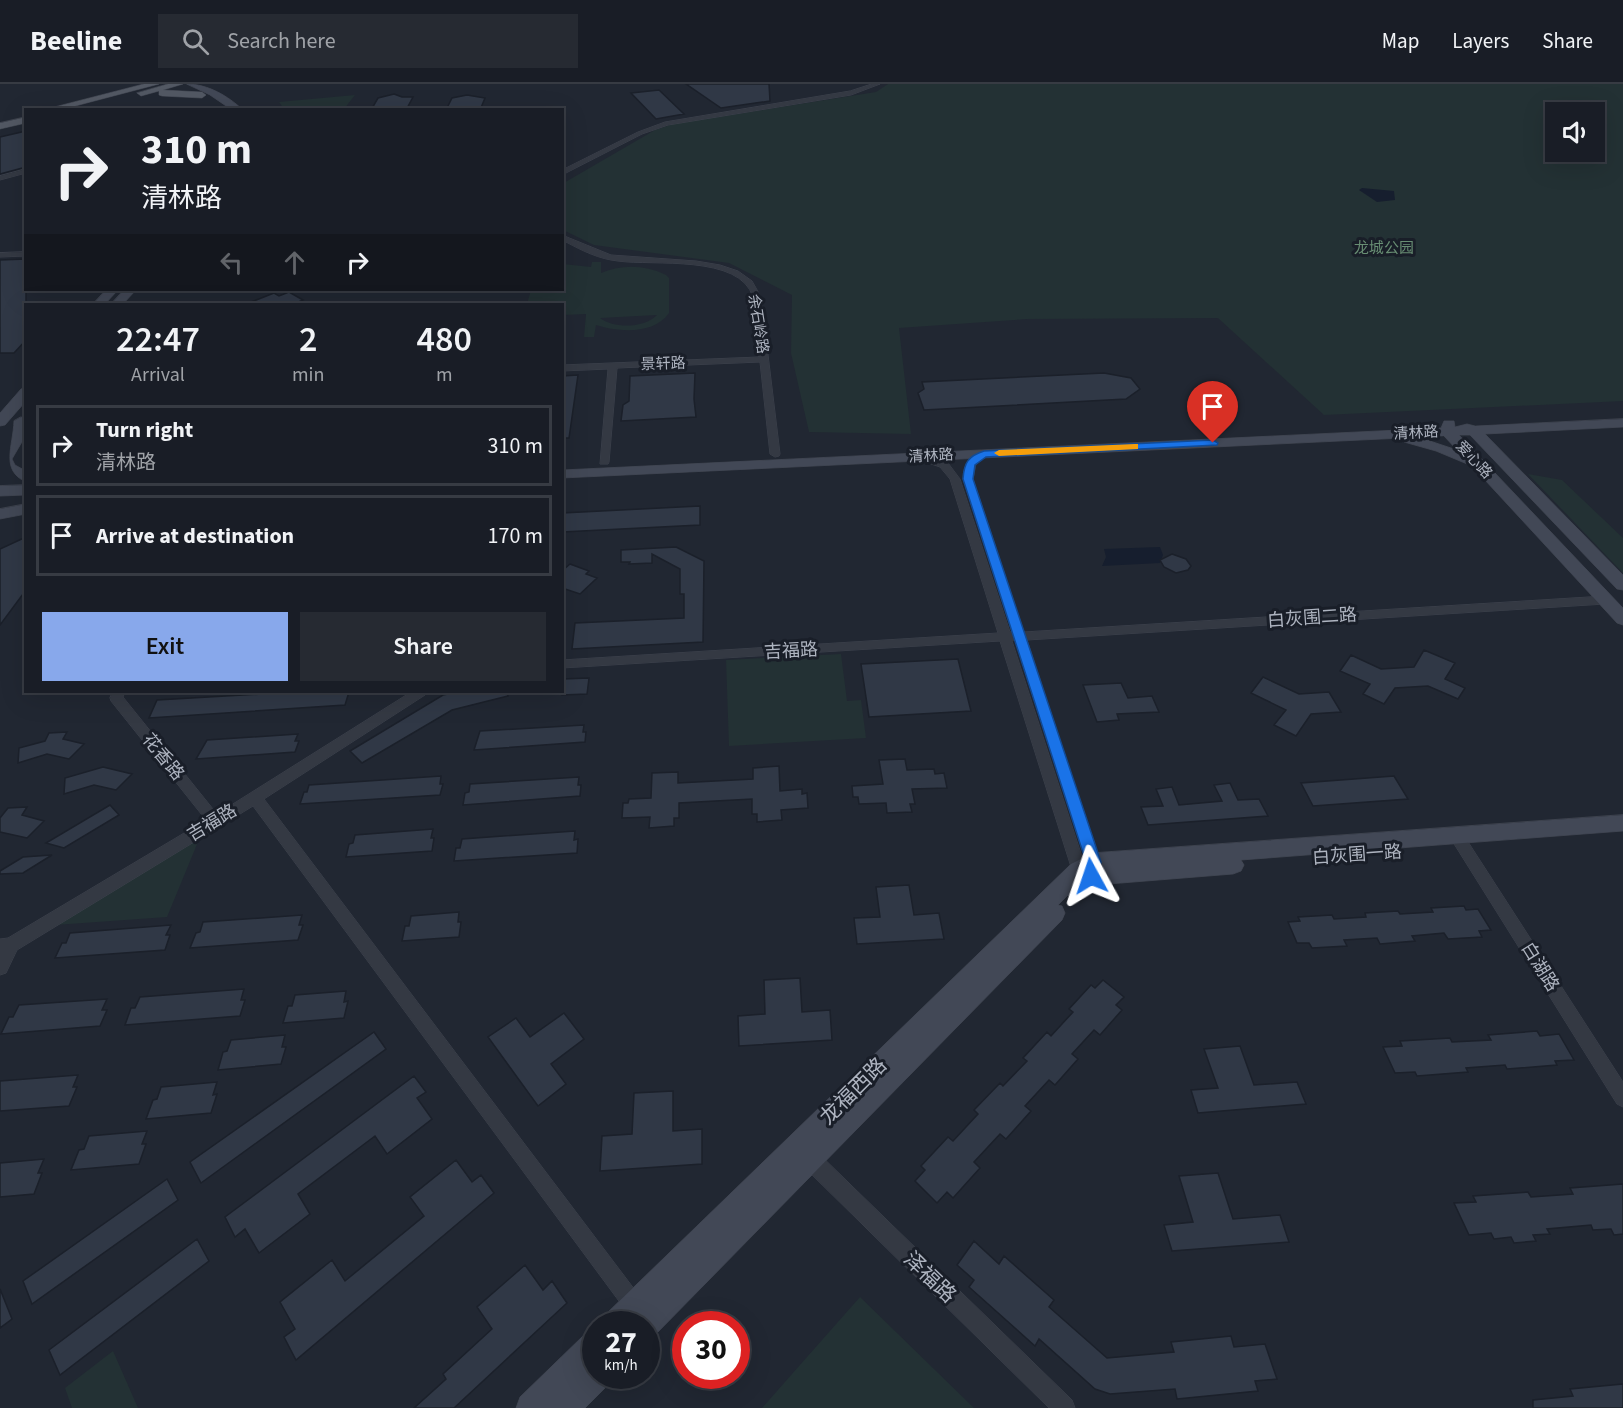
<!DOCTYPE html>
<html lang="en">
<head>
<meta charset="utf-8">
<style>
	body { margin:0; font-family:"Source Sans 3","Noto Sans SC",sans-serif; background:#262a32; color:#f1f3f6; height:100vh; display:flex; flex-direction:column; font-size:22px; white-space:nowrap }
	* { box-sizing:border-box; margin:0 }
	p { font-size:20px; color:#9fa2a7 }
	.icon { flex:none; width:33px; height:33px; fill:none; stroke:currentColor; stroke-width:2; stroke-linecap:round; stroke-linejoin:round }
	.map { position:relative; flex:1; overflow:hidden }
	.details { position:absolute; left:24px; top:219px; width:540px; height:390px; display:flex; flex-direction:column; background:#191d26; border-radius:0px; box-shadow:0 6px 24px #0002,0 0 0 2px #373b43 }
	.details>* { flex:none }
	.top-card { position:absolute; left:24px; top:24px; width:540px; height:183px; border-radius:0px; box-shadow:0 6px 24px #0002,0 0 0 2px #373b43; background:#191d26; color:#f1f3f6; overflow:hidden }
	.tools { position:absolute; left:1545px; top:18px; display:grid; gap:12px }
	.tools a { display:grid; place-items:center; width:60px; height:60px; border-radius:0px; background:#191d26; box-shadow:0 6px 24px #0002,0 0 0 2px #373b43; font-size:30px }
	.speed { position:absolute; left:582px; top:1227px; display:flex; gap:12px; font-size:30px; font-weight:700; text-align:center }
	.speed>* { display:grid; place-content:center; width:78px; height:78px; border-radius:50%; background:#191d26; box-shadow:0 6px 24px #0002,0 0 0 2px #373b43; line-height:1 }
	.speed small { font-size:15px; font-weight:400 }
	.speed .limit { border:9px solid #d22; background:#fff; color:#111 }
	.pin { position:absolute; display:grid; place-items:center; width:51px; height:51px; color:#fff; margin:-62px -26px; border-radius:50% 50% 50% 0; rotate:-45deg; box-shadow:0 0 6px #0007 }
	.pin .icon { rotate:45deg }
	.me { position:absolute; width:66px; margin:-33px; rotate:355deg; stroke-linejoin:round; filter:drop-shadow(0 0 4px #0008) }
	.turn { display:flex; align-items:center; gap:21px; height:126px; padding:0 18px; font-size:27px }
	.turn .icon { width:78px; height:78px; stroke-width:2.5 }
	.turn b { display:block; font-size:42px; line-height:51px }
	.lanes { display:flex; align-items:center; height:57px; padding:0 18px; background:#0003; justify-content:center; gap:30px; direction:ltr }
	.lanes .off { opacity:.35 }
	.eta { display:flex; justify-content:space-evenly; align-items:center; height:102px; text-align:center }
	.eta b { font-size:36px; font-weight:600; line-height:42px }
	.button { display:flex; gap:12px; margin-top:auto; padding:12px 18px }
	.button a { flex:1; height:69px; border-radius:0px; background:#88a8eb; color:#111; font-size:24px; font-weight:600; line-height:69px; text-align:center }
	.button a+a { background:#262a32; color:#f1f3f6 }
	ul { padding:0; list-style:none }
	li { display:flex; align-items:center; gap:18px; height:81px; margin:0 12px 9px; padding:0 6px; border:3px solid #373b43; border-radius:0px }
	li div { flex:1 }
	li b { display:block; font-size:22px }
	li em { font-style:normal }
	header { display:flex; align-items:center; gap:36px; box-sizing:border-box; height:84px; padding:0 30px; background:#191d26; border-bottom:2px solid #373b43 }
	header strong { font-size:28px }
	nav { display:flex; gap:33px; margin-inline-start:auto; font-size:21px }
	.search { width:420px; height:54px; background:#262a32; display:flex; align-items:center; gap:15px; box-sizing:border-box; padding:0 21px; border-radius:0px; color:#9fa2a7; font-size:22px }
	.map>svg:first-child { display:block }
</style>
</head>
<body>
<header>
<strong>Beeline</strong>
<div class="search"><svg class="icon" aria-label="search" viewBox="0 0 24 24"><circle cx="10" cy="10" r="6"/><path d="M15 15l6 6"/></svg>Search here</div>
<nav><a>Map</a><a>Layers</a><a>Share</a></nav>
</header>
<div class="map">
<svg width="1623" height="1324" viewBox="0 0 1623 1324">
	<rect width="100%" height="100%" fill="#212732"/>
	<path fill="#233134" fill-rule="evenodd" d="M888,0H1623V317L1324,331L1218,234L1027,235L899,244L911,350L809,348L791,269L792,211L729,179L594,161L563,146L562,100L655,46L673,40L876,8ZM1556,28H1594V68H1556Z
		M355,11L344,25H284L279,18Z
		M592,178H601V189C623,180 645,181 666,191L669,194V229C654,251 618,248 596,241L594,253H584L586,230L563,231L562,220H527L531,206H562L563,180L591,183ZM657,231C645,244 614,245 600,234Z
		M1528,390L1562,396L1623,454V489Z
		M841,570L847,617L861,616L866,654L729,662L726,576Z
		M200,753L167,833L55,841Z
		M860,1213L974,1324H762Z
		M113,1267L138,1324H72L65,1304Z"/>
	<path fill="#161e2e" d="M1362,104L1394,107L1395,116L1377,118L1359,106Z
		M1160,463L1163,471L1160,479L1102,482L1106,473L1104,465Z"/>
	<path fill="#303846" stroke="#1b202a" stroke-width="1.5" d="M686,0H769L770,17L721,24Z
		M659,6L684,30L656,35L631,9Z
		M394,10L402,13H413L406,26H371L378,14Z
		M467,11L485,14L480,26H446L452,14Z
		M26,47V83L0,90V53Z
		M26,175V256L14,269H0V176Z
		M289,208L303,216L294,220H246L274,209L279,212Z
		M695,289L694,315L696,333L621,337L623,321L629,317L630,292Z
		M1104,289L1131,294L1140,305L1126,315L924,326L918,309L924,305L922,298Z
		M578,291L569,354H562V292Z
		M700,422V441L562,448V429Z
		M26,453V506L0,541V465Z
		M676,463L704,477L703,558L572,565L575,539L684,534V510H680V485L652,470V479L629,480L630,478H621V466Z
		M1172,470L1186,475L1191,482L1188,486L1176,489L1164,483L1160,476Z
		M570,480L589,487L586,490L597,494L580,510L562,504V487Z
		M1424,566L1455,579L1445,595L1465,604L1458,615L1428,602L1395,604L1384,620L1363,610L1370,600L1340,587L1351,571L1381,585L1414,583Z
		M958,575L971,627L869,633L861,580Z
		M1263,593L1299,610L1329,608L1341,628L1311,630L1296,652L1274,641L1286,626L1251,609Z
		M589,594L587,610L562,611V595Z
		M1121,599L1128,614L1152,612L1159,628L1117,630L1119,636L1097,638L1083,601Z
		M297,608H349L345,621L149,634L157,616Z
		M458,608H507L508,612L452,626L362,679L350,667L443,611Z
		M584,641L583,648H586L585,658L474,666L480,647Z
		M67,648L63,655L84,660L69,675L47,670L18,679L19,664L45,657L49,649Z
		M298,650L295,657H299L295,668L196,675L207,656Z
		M905,675L907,686L934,685L935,690L944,689L947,704L912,705L915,720H910L912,728L887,729L886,719L859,720L858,713H853L852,702L883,700L879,676Z
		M779,682L780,707L802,705V710L807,709L808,724L781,726L782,736L757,738V730H752V715L679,719V734H674V742L649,744L650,733L622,734L623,719H628L629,715L651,714L652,689L678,688V699L753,695V684Z
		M103,683L132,690L116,706L94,701L64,710L65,694Z
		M441,692L440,700H443L440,711L300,720L304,708H307L309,701Z
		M1394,692L1408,715L1313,722L1301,699Z
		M579,693L578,701H581L580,712L463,721L465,709L469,708L470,700Z
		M1230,699L1238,716L1259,715L1268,732L1148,741L1141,723L1163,722L1156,705L1172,703L1179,721L1222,717L1214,701Z
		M110,721L119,731L64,764L46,759Z
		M27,723L22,731L44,737L27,754L0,748V734L8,724Z
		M433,745L431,754H434L432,767L346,773L349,760L353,759L355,751Z
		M575,747L574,756L578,755L577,769L454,777L456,764H460L462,755Z
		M52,771L23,789L0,790V787L23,773Z
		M909,801L914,831L939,829L944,855L857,860L854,834L880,833L876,803Z
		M1464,822L1466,826L1478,825L1491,846L1479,847L1482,853L1448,855L1444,849L1412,852L1415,857L1380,860L1377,854L1344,856L1347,862L1312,864L1309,859H1297L1288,838L1300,837L1298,833L1332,831L1334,835L1366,833L1365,829L1398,827L1400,830L1433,828L1431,824Z
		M459,828L458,838H461L459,853L402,857L405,842H409L411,832Z
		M302,831L299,841H303L298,856L190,864L196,849L200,848L203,838Z
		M171,841L166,851H170L165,866L55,874L62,859H66L70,849Z
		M800,894L802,928L830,926L832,956L739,962L738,932L765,930L764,896Z
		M1103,896L1124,913L1116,921L1122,926L1100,951L1094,946L1072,970L1078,975L1055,1001L1049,996L1025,1022L1031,1027L1006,1055L1000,1050L974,1078L980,1084L953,1114L947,1108L937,1119L915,1097L925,1086L921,1082L948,1053L953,1057L978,1030L974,1026L1000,999L1003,1002L1027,977L1023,974L1047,948L1051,952L1073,928L1069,925L1091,901L1095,904Z
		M244,905L241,916H245L240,932L125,941L131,924H135L140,913Z
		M346,907L344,918L348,917L344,934L283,939L288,922H292L295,911Z
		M107,915L102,926H107L100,942L1,950L9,933H13L19,921Z
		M564,929L584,955L551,980L566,1000L538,1022L488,953L516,934L530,953Z
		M1537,947L1540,952L1559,950L1574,976L1555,977L1557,981L1507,985L1505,981L1466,984L1468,988L1417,992L1415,988L1395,989L1383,963L1402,962L1400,957L1450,954L1452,958L1491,956L1488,951Z
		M374,948L386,965L201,1099L190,1078Z
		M285,951L282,963H286L281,980L218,986L223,968L227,967L231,956Z
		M1240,962L1254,1001L1297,998L1306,1020L1198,1029L1191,1006L1218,1004L1204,965Z
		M78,991L73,1003H77L69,1022L0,1027V997Z
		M414,992L426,1008L417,1014L432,1035L387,1070L375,1052L298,1110L310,1130L259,1169L245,1145L235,1153L225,1133Z
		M217,998L213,1011L217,1010L211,1029L146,1035L153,1016L157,1015L161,1003Z
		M673,1007V1047L702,1045V1080L600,1087L602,1052L632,1050L634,1009Z
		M147,1047L142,1060H146L139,1080L71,1086L79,1066L84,1065L89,1052Z
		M44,1075L38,1089H42L34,1110L0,1113V1079Z
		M456,1076L472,1098L481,1091L494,1109L296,1276L284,1253L295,1245L280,1218L332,1176L345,1197L424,1132L410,1113Z
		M1218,1089L1233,1135L1280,1131L1289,1158L1172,1167L1164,1141L1193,1138L1179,1092Z
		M167,1095L178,1116L32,1220L23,1197Z
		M1623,1100V1150L1614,1151L1611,1145L1593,1146L1591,1141L1547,1145L1550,1150L1533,1151L1536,1157L1514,1159L1511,1153L1494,1155L1491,1149L1469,1151L1454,1119L1476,1118L1473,1112L1528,1108L1531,1113L1573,1110L1570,1104Z
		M197,1155L209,1177L60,1291L49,1266Z
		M974,1157L999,1180L1004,1172L1054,1216L1049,1223L1107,1274L1174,1268L1171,1258L1231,1252L1234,1263L1265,1260L1277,1295L1255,1297L1258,1307L1177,1315L1175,1305L1110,1310L1095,1305L1039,1255L1035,1262L969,1203L974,1196L957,1181Z
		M525,1181L543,1206L552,1197L567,1219L454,1324H414L446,1295L443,1290L492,1245L477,1223Z
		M0,1205L12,1235L0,1244Z
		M1623,1300V1324H1533V1316L1573,1312L1570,1305Z"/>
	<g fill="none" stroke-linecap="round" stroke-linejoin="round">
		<defs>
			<path id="street" d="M872,0H880L851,11L668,41L642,50L562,91V86L638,48L665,38L850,7Z
				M26,85V89L0,96V92Z
				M562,151L611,171L696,177L720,181L738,187L752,197L761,213L780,370L779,372L775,373L770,370L760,278L617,284L609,378L608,380H600L608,285L562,287V281L759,273C757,254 758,231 753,213C740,170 653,182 618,177C599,175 583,167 566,158L562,156Z
				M26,168V172L0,173V169Z
				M984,367L989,370L976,380L973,395L1024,548L1605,512L1611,516L1605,520L1027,556L1100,778L1096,796L1091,798L1074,790L1072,786L1000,557L562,584V576L998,549L950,395L940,383L917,375V371L921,370L948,379L960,395L1010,548H1012L963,395C963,380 970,372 984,367ZM1015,556L1086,778L1085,782L1012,557Z
				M113,608H125L123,613L217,730L411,608H426L425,611L264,715L644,1218L647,1225L644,1232L637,1235L630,1232L253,722L17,866L6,889L0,891V855L8,854L206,736L111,617L110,614Z
				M1456,745L1461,747L1623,998V1023L1617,1020L1451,755L1449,751L1451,747Z
				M807,1063L814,1065L1072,1316L1075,1324H1049L800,1079L798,1072L800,1065Z"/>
			<path id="secondary" d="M187,0C208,0 228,12 243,26H232L210,11Z
				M106,206H118L105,220H93Z
				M124,206H136L123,220H111Z
				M26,304V317L5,341L0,342V329L21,305Z
				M21,333L26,334V351L12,375L15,381L26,387V398C0,386 13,363 14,337Z
				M1623,335V343L1485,350L1623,491V506L1617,505L1470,351H1459L1623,524V541L1617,539L1472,382L1436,367L1404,358L1403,354L562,394V386L1441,344L1444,337H1454L1455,343L1467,340L1475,342ZM1444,352L1457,366L1418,353Z
				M26,401V411L0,412V402Z
				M26,420V430L0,435V425Z
				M1623,731V747L1241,776L1244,781L1241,787L1233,790L1096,801L1085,813L1077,815L1068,811L1058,821L1062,822L1065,829L1062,836L656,1250L646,1255V1240H601L606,1230L1071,780L1093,769Z
				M596,1246V1292H611L607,1302L585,1324H516L520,1313L585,1250Z"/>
			<path id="primary" d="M144,0H159L60,26H43Z
				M168,0H183L163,6L202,8L206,11L202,14L162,12L159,11V7L141,12L137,9Z
				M26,33V39L0,45V39Z"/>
		</defs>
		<use href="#street" stroke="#3d424d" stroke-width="1"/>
		<use href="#secondary" stroke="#3d424d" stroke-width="1"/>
		<use href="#primary" stroke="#3d424d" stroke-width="1"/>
		<use href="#street" fill="#343943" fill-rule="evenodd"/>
		<use href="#secondary" fill="#424856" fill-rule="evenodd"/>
		<use href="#primary" fill="#525863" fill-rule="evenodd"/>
	</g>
	<path fill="#1a73e8" stroke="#114b97" stroke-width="1.5" d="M1213,356L1218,359L1217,361L986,373L975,381L973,395L1101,778L1096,797L1091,798L1085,797L1083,792L1086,778L963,395C964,379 968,372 984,367Z"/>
	<path fill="#f59e0b" d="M1135,360H1138V365L999,372L994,369L999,366Z"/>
	<g text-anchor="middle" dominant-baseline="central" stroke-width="6" stroke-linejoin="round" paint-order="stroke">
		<g font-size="15" fill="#688e73" stroke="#191e28">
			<text x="1384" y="164">龙城公园</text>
		</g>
		<g font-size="15" fill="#aeb4c0" stroke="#191e28">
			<text transform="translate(758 240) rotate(81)">余石岭路</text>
			<text transform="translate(663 280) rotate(-2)">景轩路</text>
			<text transform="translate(1416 349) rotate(-3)">清林路</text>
			<text transform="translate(931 372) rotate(-3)">清林路</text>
			<text transform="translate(1474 376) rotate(47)">爱心路</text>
		</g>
		<g font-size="18" fill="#aeb4c0" stroke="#191e28">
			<text transform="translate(1312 534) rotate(-4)">白灰围二路</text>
			<text transform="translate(791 567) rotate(-3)">吉福路</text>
			<text transform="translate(163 673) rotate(51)">花香路</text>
			<text transform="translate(212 739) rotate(-31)">吉福路</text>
			<text transform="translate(1357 771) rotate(-4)">白灰围一路</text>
			<text transform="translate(1540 883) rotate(58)">白湖路</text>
		</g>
		<g font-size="21" fill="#aeb4c0" stroke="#191e28">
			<text transform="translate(853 1007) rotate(-45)">龙福西路</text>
			<text transform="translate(930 1193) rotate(44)">泽福路</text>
		</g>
	</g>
</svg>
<div class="tools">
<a><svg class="icon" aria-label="sound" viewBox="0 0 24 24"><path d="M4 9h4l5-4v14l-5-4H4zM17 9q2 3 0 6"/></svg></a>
</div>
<div class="speed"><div>27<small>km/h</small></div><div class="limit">30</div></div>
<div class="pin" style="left:1213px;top:359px;background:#d93025"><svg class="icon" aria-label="arrive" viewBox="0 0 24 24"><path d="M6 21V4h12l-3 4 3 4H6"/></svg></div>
<svg class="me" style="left:1091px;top:792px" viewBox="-20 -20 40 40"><path d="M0-17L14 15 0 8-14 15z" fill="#1a73e8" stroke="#fff" stroke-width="4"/></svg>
<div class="top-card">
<div class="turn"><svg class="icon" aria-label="right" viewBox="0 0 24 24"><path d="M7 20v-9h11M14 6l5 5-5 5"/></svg><div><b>310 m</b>清林路</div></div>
<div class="lanes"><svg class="icon off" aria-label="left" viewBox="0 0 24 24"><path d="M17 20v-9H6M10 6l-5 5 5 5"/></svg><svg class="icon off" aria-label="ahead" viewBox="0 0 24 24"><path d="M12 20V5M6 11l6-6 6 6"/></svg><svg class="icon" aria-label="right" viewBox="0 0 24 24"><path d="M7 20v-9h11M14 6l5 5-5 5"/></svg></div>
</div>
<section class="details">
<div class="eta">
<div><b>22:47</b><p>Arrival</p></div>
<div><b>2</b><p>min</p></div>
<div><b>480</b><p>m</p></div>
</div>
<ul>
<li><svg class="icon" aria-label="right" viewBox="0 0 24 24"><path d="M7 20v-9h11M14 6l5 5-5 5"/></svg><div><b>Turn right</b><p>清林路</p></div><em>310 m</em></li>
<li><svg class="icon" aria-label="arrive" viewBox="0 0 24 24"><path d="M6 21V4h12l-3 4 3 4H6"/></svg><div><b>Arrive at destination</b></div><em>170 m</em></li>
</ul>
<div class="button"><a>Exit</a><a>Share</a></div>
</section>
</div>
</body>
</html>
